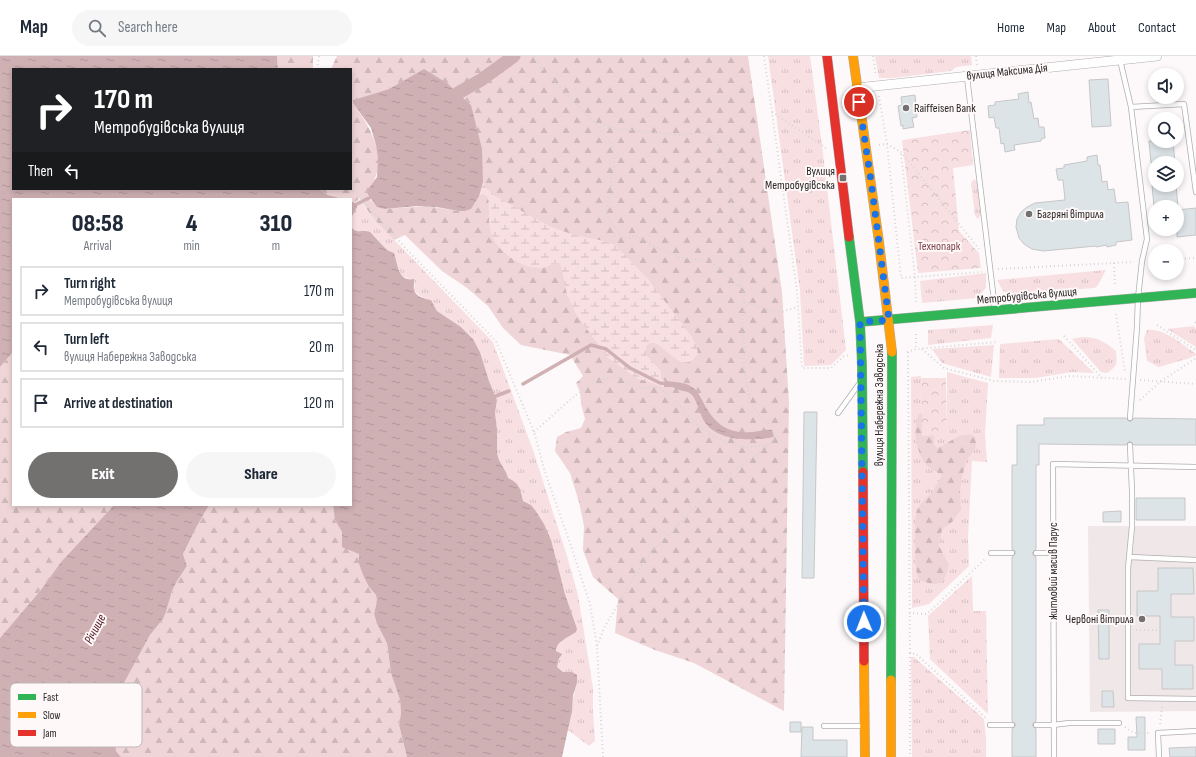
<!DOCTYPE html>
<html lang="en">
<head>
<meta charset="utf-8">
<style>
	body { margin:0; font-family:"Sofia Sans Condensed",sans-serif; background:#f6f6f7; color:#1f2937; height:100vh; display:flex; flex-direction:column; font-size:15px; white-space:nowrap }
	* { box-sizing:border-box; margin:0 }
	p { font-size:13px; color:#747a83 }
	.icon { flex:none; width:22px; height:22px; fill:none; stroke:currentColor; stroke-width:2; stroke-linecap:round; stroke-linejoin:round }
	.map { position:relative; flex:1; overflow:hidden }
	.panel { position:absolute; left:12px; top:142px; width:340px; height:308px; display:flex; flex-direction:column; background:#fff; border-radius:0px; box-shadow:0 2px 6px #0003 }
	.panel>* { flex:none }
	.hud { position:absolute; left:12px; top:12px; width:340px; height:122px; border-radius:0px; box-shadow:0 2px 6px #0003; background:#202124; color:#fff; overflow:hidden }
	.controls { position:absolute; left:1148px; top:12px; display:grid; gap:8px }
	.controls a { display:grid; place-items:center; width:36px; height:36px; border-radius:50%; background:#fff; box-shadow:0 2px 6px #0003; font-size:20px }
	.pin { position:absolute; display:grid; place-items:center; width:34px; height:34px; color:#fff; margin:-17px; border:2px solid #fff; border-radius:50%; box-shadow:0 1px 4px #0007 }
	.me { position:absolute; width:44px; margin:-22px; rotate:359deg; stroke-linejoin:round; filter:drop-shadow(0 0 3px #0008) }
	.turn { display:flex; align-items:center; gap:14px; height:84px; padding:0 16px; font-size:18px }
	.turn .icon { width:52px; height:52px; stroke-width:2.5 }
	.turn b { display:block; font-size:28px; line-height:34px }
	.then { display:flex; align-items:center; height:38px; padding:0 16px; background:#0003; gap:8px; font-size:15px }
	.eta { display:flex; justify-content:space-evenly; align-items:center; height:68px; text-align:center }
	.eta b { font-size:24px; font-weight:800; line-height:28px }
	.action { display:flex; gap:8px; margin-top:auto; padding:8px 16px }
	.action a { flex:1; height:46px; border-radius:24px; background:#737070; color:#fff; font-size:16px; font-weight:800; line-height:46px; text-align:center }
	.action a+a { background:#f6f6f7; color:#1f2937 }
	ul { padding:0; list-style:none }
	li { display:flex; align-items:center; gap:12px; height:50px; margin:0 8px 6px; padding:0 8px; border:2px solid #e0e1e3; border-radius:0px }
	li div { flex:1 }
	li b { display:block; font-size:15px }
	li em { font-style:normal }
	header { display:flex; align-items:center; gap:24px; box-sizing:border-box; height:56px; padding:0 20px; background:#fff; border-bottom:1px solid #e0e1e3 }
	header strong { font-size:19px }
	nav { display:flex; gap:22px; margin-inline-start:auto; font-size:14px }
	.search { width:280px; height:36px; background:#f6f6f7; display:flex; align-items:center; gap:10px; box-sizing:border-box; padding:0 14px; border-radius:22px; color:#747a83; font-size:15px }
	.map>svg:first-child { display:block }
</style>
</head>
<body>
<header>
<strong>Map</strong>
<div class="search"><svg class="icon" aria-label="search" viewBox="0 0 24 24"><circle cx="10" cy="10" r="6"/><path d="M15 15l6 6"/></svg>Search here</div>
<nav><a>Home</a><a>Map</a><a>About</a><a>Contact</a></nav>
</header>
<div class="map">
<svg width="1196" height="701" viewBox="0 0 1196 701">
	<defs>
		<pattern id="grass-tufts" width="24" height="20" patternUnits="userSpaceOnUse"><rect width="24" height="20" fill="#f8dfe2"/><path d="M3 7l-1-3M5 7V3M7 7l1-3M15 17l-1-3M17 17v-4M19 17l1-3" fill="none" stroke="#d5bfc2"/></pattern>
		<pattern id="forest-firs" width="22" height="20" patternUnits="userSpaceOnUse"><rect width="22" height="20" fill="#efd5d7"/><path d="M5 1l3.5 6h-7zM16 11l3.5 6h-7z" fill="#cdb7b8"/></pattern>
		<pattern id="wetland-marsh" width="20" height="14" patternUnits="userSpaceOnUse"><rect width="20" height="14" fill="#f8dfe2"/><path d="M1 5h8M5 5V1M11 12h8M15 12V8" fill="none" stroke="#d5bfc2"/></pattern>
		<pattern id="park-crowns" width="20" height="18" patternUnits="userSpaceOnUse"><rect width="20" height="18" fill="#f8dfe2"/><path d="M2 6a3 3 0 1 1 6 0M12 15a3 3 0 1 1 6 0" fill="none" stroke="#d5bfc2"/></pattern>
		<pattern id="water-ripples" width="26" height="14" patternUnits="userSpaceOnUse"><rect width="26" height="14" fill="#cfb0b3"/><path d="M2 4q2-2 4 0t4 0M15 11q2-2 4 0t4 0" fill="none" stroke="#b2979a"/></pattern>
	</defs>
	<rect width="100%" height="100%" fill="#fdf9fa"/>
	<path fill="#f0e7e8" d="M1088,470H1196V655L1090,656Z"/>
	<path fill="url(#grass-tufts)" d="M768,0H810L822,89L846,294L831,309L804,310L800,235Z
		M875,0H971L972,9L956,11L951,15L893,22H879Z
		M974,123L977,126L981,159L978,163L975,160L971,127Z
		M358,142L373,162L493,286L533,394L567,500L578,539L593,632V655L595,685L589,690L568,674C571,658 572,642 577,627L572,616H563L557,611L561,598L556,595C557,585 565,582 572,578L569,550L558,514L531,449L523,445L522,436L507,422L506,415L499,404L497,397V373L495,357L497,344L489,325L480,296L473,283L461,271L437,255L431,244C424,243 419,240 414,234L415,225L402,220L398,212L395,200L392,196L387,194L378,184L367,175C355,177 347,172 352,159C354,155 357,152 357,148L355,146Z
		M1106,214L1098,229L1095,232L1009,238L1003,235L997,224Z
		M986,217V232L977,242L922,247L920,225Z
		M993,269L991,282L928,289V274Z
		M1194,270L1196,273V291L1167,273Z
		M1147,274C1164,272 1182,288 1196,298V299L1190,302L1159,311L1147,305L1144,282Z
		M1082,281C1097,281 1104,285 1116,295C1117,307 1118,310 1107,317L1101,316L1072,283Z
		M1059,283L1094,317L1072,316L1035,322H999L1000,288Z
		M994,289L991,321L942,307L932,293Z
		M947,316L988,327L985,378L987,406L972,405L968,482L969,510L929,548L912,552L911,321L921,320L922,379H947Z
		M972,520L973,555H986L988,658L930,603L928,560Z
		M911,601H914L984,663L986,682V701H912Z"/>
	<path fill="url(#forest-firs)" fill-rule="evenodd" d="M277,0H313V13H278Z
		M337,0H748L782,236L789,347L784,655L694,607L655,594L615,577L618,543L593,521L583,494L584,470L579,446L570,417L555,395L557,381L566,376L581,372L585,363L581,348L580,336L576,327L583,320L570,299L521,289L503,272L488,250L467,232L442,215L405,179L394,184L373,162L359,142L355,146L351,145V143C338,143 330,141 319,133H351V13H331ZM423,14L447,27L471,49L458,155L427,150L385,153L371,145L366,136C392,107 372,74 353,47V44L389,33Z
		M13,296V449H114L61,506L40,535L0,582V311Z
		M927,355L934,366V389L937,392C954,386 956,375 975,380L976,388L975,393L967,404L962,421L960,435L961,453L953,465L942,474L940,483L939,490L949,509C946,522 943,531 928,527C924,525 920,525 918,521C914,513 914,462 917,454C920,447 928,441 933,435C936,430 939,424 942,419C937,416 930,413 926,409C916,395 912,374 919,358Z
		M209,449H333L335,464L342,476V484L359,498V508L363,519L369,531L376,539L377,545L374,558L377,568L387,587L391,617L400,644L401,657L399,669L407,701H121L116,695L115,683L117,654L124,627L150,579L163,563L166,556L172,535L177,525L187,510L183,498L197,470Z"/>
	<path fill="url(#wetland-marsh)" d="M483,126L486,132L495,140L549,170L574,179L604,185L615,189L648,223L692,281C695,288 701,295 695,302C681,317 667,291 654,287C651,286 649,288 646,290V299L661,315V323L665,325L664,331L636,322L607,301L576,258L567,239L561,210L556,207C552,208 547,211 542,212C522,214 496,195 491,177C487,165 491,152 487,140L483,138L479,140Z"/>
	<path fill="url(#park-crowns)" d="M970,74L973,109L953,112L959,175L979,197L981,212L918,217L902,84Z
		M921,322H946L947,379L922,380Z"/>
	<path fill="url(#water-ripples)" d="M0,0H277L278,13H13V133H319L328,139L343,143H13V296L0,311Z
		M424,13L447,27L471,49L482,93L483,126L479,140L471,153L465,155H458L437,151L417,150L385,153L377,151L366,136L377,121L378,102L376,89L371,72L353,47V44L389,33Z
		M351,145L357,148V151L351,162Z
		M351,170C356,179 363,173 370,176L387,194L394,197C397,205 398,222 408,223C410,224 412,223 414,223C415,226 413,230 414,233C415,241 425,243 431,244L437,255L461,271L473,283L480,296L489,325L497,344L495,357L497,373V397L499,404L506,416L508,422C519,427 521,433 523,445L531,449L535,454L544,468L551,484L565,538L577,573L576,576C568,582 557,584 556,595L562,598L559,603L557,611L563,616H572L577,619V627L573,639L572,655L562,701H407L399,669L401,657L400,644L391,617L387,587L377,568L374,558L377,545L376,539L369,531L363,519L359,508V498L342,491V476L335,464L333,449H351Z
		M665,325C673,326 685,326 692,331C697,334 700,340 703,346C711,361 720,373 739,376C751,378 761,373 772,374L774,381C753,385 717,386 704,365C699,357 698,346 692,339C687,333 678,336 673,331H664Z
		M114,449H209L197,470L183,498L187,510L177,525L172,535L166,556L163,563L150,579L124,627L117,654L115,683L116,695L121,701H0V582L40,535L61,506Z"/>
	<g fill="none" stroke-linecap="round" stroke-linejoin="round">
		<path stroke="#cfb0b3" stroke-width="3.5" d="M351,151L373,140
			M523,328L591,289L606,293L630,312L660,327L669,328
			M496,340L509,335"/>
		<path stroke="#cfb0b3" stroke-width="13" d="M458,37L481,24L514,0"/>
	</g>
	<path fill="#dde4e7" stroke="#c7c6c7" d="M1108,23L1111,70L1092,71L1089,24Z
		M1028,36L1029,47L1031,46L1034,63L1038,62L1039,71H1044L1045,82L1041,83V85L1014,89L1015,94L1005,96L1004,87L1001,88L999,72H996L994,61L989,62L988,50L995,49V46L1019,43L1018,38Z
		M915,39L917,61L912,62L914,71L903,73V69L901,70L898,50L902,49L901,41Z
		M1149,85H1173L1175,107H1151Z
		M1097,99L1098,109H1100L1102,126L1107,125L1108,134L1114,133L1116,147L1128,146L1132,184L1116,186V189L1107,191V189L1096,191V190L1043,195L1032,193L1024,188L1019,182L1016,171L1017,163L1021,156L1027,151L1035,147L1065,144L1063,124H1058L1056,113L1064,112V109L1087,105V101Z
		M1152,129H1176L1178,151H1154Z
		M1196,152V179L1177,181V154Z
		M804,356H817L814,522H802Z
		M1044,362H1126L1130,366L1134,362L1196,363V389H1134L1130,385L1128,386L1126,389L1039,388V409H1036V493L1032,497L1033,499L1036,501V665L1033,667L1032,669L1036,673V701H1012V673L1016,669L1015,667L1012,665V501L1016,497L1015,495L1012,493V409H1017V369H1044Z
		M1136,442H1185V464H1136Z
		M1121,455V466H1103V456Z
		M1158,512H1193L1194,538H1171V561H1194V585H1175V609H1193V633H1162V613H1139V588H1160V560H1137V535H1158Z
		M1098,554H1109V603H1099Z
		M1102,635H1113L1114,651H1102Z
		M1136,661H1145V694H1128V681H1137Z
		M790,666H801V676H790Z
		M802,671H813V684H847V701H801Z
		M1098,673H1115V688H1098Z
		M1196,691V701H1170L1169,692Z"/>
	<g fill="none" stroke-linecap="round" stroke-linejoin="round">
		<defs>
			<path id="lane" d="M1120,4L1131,51L1184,48L1196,136
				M967,21L995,253
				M838,357L859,328
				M1130,362L1137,271L1138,242L1142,205L1147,183L1131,51
				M1130,389L1132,435V470L1128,513V642L1196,643
				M991,497H1012
				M1036,497H1052
				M1130,501L1196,504
				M990,669H1012
				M1036,669H1053L1069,667H1119
				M824,670H863
				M1054,701L1053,408L1196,411
				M1159,701L1158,677L1196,675"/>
			<path id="street" d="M857,32L1157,0"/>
			<path id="fast" d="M849,181L860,266L862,309L863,416
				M860,266L1196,237
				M891,624L892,296"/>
			<path id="slow" d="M853,0L879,186L892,296
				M864,605L865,701
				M891,701V624"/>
			<path id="jam" d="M827,0L849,181
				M863,416L864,605"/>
		</defs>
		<use href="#lane" stroke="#b0aeae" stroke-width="6"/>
		<use href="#street" stroke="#b0aeae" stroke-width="10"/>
		<use href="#fast" stroke="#b0aeae" stroke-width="10"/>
		<use href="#slow" stroke="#b0aeae" stroke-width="10"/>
		<use href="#jam" stroke="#b0aeae" stroke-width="10"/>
		<path stroke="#d7d5d5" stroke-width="2" stroke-dasharray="1 3" stroke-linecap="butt" d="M764,0L797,235L802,312H831L844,300L849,299
			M873,0L876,20
			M976,0L977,9
			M317,13L319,0
			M879,40L887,88L901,222L982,216
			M772,56L826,92
			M596,67L620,73L681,79L703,77L713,81L727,104L730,143L739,169L741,232
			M879,89L887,88L901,96L979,193
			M901,98L915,221L916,246
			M351,131L408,195L496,285L534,376L545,416L571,490L590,548L597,590L603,701
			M1177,203L1196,202
			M1114,207L1115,230
			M998,213L1134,206
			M744,246L761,252L780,256L798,251
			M1116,258L1125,316
			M1195,266L1196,267
			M1157,269L1196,294
			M916,278V293
			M1064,280L1102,322
			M922,293L944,312L994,325L1031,326L1070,320L1126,323
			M907,296L916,293L997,286
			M908,296L910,597L916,598L986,662
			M1140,324L1196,328
			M1140,344L1160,326L1196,302
			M534,376L570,344L591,327L616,320L636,332H660L684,354L696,368L713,380L734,389L749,391L770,389L774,383L775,377L772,371L759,359L750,346L743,305L745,291L742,274L744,246V239L741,232L710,205L679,201L660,193L634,179L628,183L623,181L609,164L606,155L608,143L610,138L611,124L614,111V97L612,88L595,67L540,10L534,0
			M909,557L927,558L986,502
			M1136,574H1160
			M597,590L605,570L646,502L711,434L733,415L769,390
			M910,597V701
			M1160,668L1162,651
			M1125,671L1134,677H1150"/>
		<use href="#lane" stroke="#fffefe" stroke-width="4.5"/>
		<use href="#street" stroke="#fffefe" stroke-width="9"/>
		<use href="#fast" stroke="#30b455" stroke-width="9"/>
		<use href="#slow" stroke="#ff9f0a" stroke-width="9"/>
		<use href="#jam" stroke="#e5322d" stroke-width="9"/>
	</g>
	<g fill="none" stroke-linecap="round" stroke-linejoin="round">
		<path stroke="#1a73e8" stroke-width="7" stroke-dasharray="0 12.6" d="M859,46L871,125L889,264L860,266L864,566"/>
	</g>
	<g fill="#737070" stroke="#fef8f9" stroke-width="1.5">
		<circle cx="906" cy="52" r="4"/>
		<rect x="839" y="118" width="8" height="8" rx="2"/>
		<circle cx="1029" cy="158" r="4"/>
		<circle cx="1142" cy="563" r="4"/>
	</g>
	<g text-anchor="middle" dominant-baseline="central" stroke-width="4" stroke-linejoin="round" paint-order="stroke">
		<g font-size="12" fill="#282626" stroke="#fef8f9">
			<text transform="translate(1007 16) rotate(-6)">вулиця Максима Дія</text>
			<text transform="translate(1027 240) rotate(-5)">Метробудівська вулиця</text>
			<text transform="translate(879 349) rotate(-90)">вулиця Набережна Заводська</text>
			<text transform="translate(1053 515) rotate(-90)">житловий масив Парус</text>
		</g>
		<g font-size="12" fill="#282626" stroke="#fef8f9" text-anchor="start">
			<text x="914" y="52">Raiffeisen Bank</text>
			<text x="835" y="115" text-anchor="end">Вулиця<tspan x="835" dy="14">Метробудівська</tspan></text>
			<text x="1037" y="158">Багряні вітрила</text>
			<text x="1134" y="563" text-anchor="end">Червоні вітрила</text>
		</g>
		<g font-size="12" fill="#7e444b" stroke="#fef8f9">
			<text x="939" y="190">Технопарк</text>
		</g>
		<g font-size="13" font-style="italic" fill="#58212a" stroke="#fef8f9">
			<text transform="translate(95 573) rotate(-62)">Річище</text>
		</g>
	</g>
	<rect x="10" y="627" width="132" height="64" rx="6" fill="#fef8f9" stroke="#beb9ba" stroke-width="1"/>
	<rect x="18" y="638" width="18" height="6" fill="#30b455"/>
	<rect x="18" y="656" width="18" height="6" fill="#ff9f0a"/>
	<rect x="18" y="674" width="18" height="6" fill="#e5322d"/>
	<g font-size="11" fill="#282626">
		<text x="43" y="645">Fast</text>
		<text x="43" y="663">Slow</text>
		<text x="43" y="681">Jam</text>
	</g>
</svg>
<div class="controls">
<a><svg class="icon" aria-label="sound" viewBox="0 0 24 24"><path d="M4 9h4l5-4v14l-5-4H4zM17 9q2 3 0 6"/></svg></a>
<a><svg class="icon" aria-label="search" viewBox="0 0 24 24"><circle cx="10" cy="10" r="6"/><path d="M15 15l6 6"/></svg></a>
<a><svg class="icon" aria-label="layers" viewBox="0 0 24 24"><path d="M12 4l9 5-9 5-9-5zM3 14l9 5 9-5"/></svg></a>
<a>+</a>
<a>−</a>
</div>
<div class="pin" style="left:859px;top:46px;background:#d93025"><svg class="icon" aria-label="arrive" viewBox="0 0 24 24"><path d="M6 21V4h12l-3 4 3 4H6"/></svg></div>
<svg class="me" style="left:864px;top:566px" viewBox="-20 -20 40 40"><circle r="17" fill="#1a73e8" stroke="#fff" stroke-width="3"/><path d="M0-11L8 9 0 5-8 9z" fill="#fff"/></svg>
<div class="hud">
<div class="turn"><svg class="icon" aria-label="right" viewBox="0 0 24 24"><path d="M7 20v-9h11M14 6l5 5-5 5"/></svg><div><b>170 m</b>Метробудівська вулиця</div></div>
<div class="then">Then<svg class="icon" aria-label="left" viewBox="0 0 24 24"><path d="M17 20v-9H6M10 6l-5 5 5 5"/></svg></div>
</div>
<section class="panel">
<div class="eta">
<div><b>08:58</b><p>Arrival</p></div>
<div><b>4</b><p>min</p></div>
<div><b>310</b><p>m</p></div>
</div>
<ul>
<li><svg class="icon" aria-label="right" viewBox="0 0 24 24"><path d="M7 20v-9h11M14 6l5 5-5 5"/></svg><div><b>Turn right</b><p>Метробудівська вулиця</p></div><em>170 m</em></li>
<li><svg class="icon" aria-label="left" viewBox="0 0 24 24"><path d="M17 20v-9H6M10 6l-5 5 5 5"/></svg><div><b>Turn left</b><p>вулиця Набережна Заводська</p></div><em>20 m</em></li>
<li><svg class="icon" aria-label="arrive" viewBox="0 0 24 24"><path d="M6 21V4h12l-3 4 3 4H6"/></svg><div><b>Arrive at destination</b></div><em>120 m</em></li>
</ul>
<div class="action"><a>Exit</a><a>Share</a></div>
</section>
</div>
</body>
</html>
